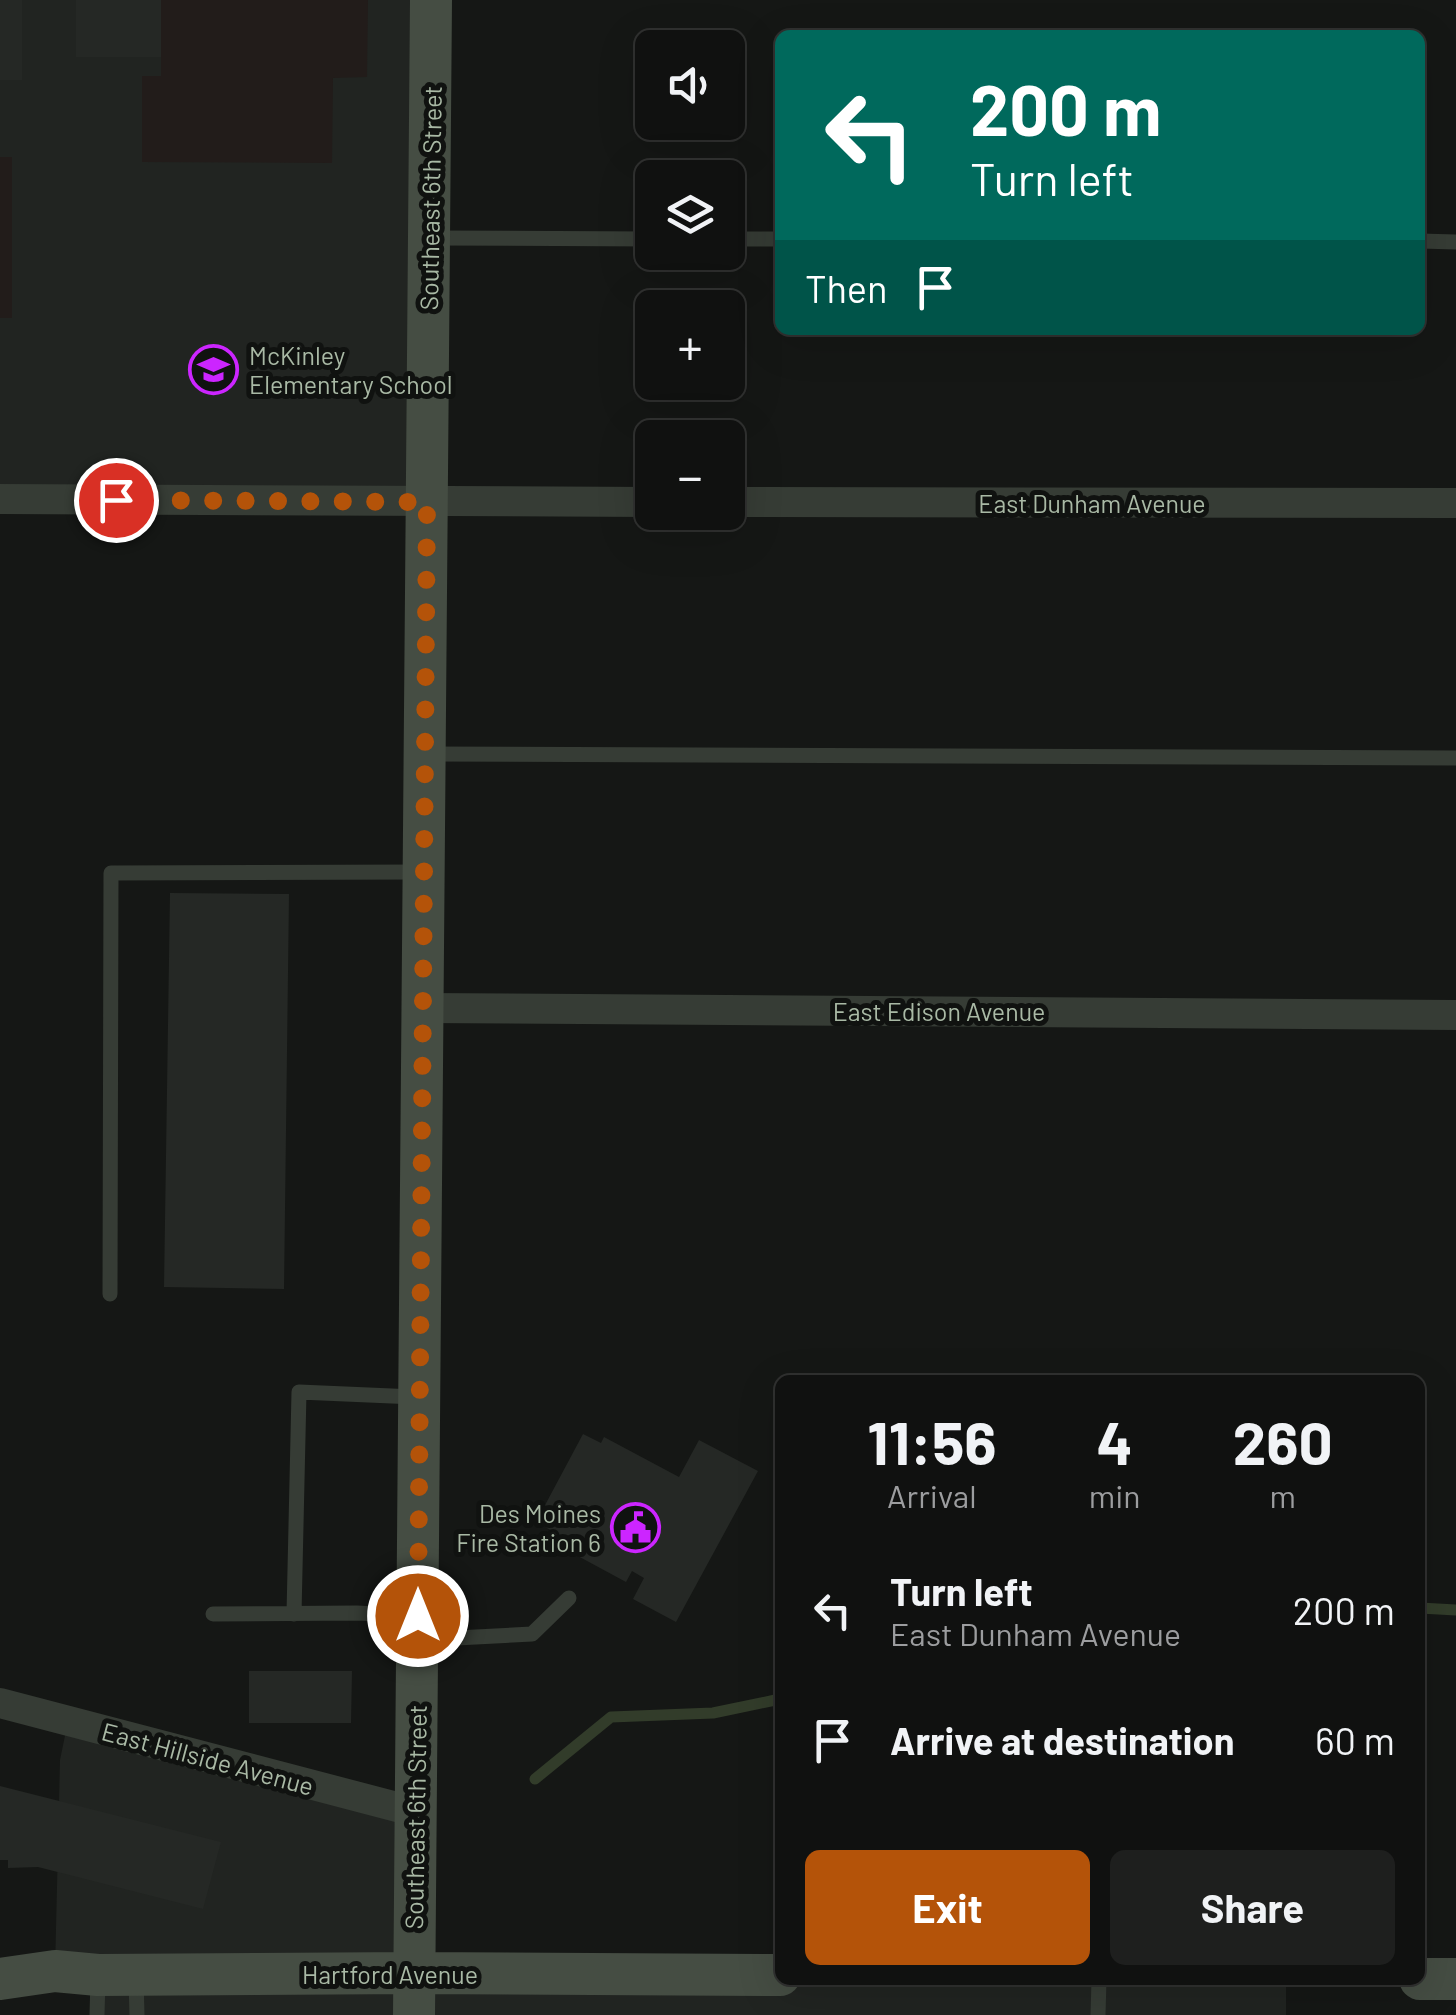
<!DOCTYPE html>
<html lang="en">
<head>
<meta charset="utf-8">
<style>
	body { margin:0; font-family:Barlow,sans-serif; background:#1e1f1e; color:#f1f3f6; height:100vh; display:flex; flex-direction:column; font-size:38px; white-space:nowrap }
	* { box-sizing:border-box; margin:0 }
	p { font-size:32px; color:#9c9d9f }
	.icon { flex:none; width:55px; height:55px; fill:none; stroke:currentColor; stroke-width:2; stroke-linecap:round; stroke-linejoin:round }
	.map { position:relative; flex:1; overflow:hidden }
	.side { position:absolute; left:775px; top:1375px; width:650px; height:610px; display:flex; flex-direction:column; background:#101110; border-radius:15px; box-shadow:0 10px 40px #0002,0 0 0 2px #303130 }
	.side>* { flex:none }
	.guide { position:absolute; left:775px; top:30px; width:650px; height:305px; border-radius:15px; box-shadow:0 10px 40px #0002,0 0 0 2px #303130; background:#00695c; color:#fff; overflow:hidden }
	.tools { position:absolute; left:635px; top:30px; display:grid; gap:20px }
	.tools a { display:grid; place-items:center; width:110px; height:110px; border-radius:15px; background:#101110; box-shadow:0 10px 40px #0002,0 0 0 2px #303130; font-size:50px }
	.pin { position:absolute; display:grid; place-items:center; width:85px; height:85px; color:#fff; margin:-42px; border:5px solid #fff; border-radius:50%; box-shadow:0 2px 10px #0007 }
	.me { position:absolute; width:110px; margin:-55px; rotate:0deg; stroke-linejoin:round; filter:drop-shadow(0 0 8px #0008) }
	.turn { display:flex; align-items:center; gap:35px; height:210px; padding:0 30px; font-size:45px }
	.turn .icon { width:130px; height:130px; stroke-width:2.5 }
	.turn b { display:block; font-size:70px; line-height:85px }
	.then { display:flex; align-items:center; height:95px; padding:0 30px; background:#0003; gap:20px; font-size:38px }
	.eta { display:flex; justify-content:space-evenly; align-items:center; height:170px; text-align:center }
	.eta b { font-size:60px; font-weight:700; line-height:70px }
	.primary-button { display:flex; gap:20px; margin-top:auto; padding:20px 30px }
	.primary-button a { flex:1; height:115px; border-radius:15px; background:#b45309; color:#fff; font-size:40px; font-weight:700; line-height:115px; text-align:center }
	.primary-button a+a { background:#1e1f1e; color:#f1f3f6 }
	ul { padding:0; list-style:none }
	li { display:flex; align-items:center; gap:30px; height:130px; padding:0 30px }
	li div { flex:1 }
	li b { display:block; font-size:38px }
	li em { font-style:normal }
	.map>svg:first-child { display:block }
</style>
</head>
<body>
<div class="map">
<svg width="1456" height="2015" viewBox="0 0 1456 2015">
	<rect width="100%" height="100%" fill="#151715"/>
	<path fill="#212421" d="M0,0H431L427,502L0,499Z
		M68,1721L416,1812L414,1972L780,1980H1286V2015H99L98,1975L55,1971L60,1760Z"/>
	<path fill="#221c1a" d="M161,0H368L367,77L333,78L332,163L142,162V76H161Z
		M0,157H12V318H0Z"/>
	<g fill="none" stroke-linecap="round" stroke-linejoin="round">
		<path stroke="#323c2a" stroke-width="11" d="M1420,1608L1456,1610
			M535,1779L611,1717L713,1713L780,1699"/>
	</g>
	<path fill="#252825" d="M0,0H22V80H0Z
		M76,0H161V57H76Z
		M170,893L289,894L284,1289L164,1287Z
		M583,1434L601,1443L604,1437L679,1477L699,1440L758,1471L676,1622L633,1599L644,1578L632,1571L626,1582L552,1542L556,1533L536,1522Z
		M249,1671H352L351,1723H249Z
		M0,1786L221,1842L203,1909L38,1867L8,1868V1860H0Z"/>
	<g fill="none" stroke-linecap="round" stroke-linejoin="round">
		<path stroke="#363c35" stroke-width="15" d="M433,238L652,239
			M728,239H780
			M1420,241L1456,242
			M429,754L1456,758
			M110,1294L111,873L420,872
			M213,1614L357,1613L417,1616L456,1638L532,1634L569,1598
			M294,1614L299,1392L415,1397
			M136,1979L137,2015
			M97,2015L98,1979
			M1098,2015L1099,1980"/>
		<path stroke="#363c35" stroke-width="30" d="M0,499L652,502
			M728,502L1456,503
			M422,1008L1456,1015
			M0,1703L416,1812"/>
		<path stroke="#454d43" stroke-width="42" d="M0,1979L55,1971L98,1975L414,1973L780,1975
			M1420,1979H1456
			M414,2015L431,0"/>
	</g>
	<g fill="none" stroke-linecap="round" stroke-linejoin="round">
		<path stroke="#b45309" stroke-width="18" stroke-dasharray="0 32.4" d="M116,500L427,502L418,1616"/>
	</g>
	<defs>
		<symbol id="school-ring" viewBox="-11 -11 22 22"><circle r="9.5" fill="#101210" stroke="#cc25ff" stroke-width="1.5"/><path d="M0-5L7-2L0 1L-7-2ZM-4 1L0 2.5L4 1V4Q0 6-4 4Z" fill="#cc25ff"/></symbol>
		<symbol id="civic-ring" viewBox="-11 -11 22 22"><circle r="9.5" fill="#101210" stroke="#cc25ff" stroke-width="1.5"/><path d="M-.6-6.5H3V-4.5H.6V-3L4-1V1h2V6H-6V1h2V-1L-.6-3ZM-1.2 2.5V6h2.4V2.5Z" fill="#cc25ff"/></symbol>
	</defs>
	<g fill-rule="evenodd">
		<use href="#school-ring" x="186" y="342" width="55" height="55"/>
		<use href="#civic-ring" x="608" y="1500" width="55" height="55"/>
	</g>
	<g text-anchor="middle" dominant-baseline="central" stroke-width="10" stroke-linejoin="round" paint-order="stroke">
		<g font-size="25" fill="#a9b9a5" stroke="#101210">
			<text transform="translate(430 198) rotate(-89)">Southeast 6th Street</text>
			<text x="1092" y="503">East Dunham Avenue</text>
			<text x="939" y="1011">East Edison Avenue</text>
			<text transform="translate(208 1758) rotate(15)">East Hillside Avenue</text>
			<text transform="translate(415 1817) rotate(-89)">Southeast 6th Street</text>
			<text x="390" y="1974">Hartford Avenue</text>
		</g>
		<g font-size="25" fill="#a9b9a5" stroke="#101210" text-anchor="start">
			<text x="249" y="355">McKinley<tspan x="249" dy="29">Elementary School</tspan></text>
			<text x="601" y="1513" text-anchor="end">Des Moines<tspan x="601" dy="29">Fire Station 6</tspan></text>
		</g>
	</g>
</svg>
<div class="tools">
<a><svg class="icon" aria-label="sound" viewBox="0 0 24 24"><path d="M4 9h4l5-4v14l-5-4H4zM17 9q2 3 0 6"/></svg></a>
<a><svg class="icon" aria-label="layers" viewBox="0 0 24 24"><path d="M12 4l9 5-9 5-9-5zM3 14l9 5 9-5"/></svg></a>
<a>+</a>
<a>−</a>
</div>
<div class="pin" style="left:116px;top:500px;background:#d93025"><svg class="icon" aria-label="arrive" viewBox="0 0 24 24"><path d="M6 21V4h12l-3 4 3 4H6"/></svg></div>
<svg class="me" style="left:418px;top:1616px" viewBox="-20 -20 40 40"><circle r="17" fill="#b45309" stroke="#fff" stroke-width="3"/><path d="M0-11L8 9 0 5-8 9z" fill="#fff"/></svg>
<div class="guide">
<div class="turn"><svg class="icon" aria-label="left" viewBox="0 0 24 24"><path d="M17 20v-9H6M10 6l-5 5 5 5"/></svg><div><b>200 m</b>Turn left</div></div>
<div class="then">Then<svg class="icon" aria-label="arrive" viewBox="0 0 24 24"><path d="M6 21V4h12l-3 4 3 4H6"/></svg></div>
</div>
<section class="side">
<div class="eta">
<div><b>11:56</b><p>Arrival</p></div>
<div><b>4</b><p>min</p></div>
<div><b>260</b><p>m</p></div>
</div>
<ul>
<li><svg class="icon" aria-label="left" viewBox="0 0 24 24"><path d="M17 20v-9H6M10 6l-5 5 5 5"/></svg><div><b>Turn left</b><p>East Dunham Avenue</p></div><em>200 m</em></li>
<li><svg class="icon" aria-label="arrive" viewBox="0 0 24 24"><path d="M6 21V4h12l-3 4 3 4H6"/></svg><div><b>Arrive at destination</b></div><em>60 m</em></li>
</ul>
<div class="primary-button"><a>Exit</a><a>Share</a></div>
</section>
</div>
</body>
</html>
